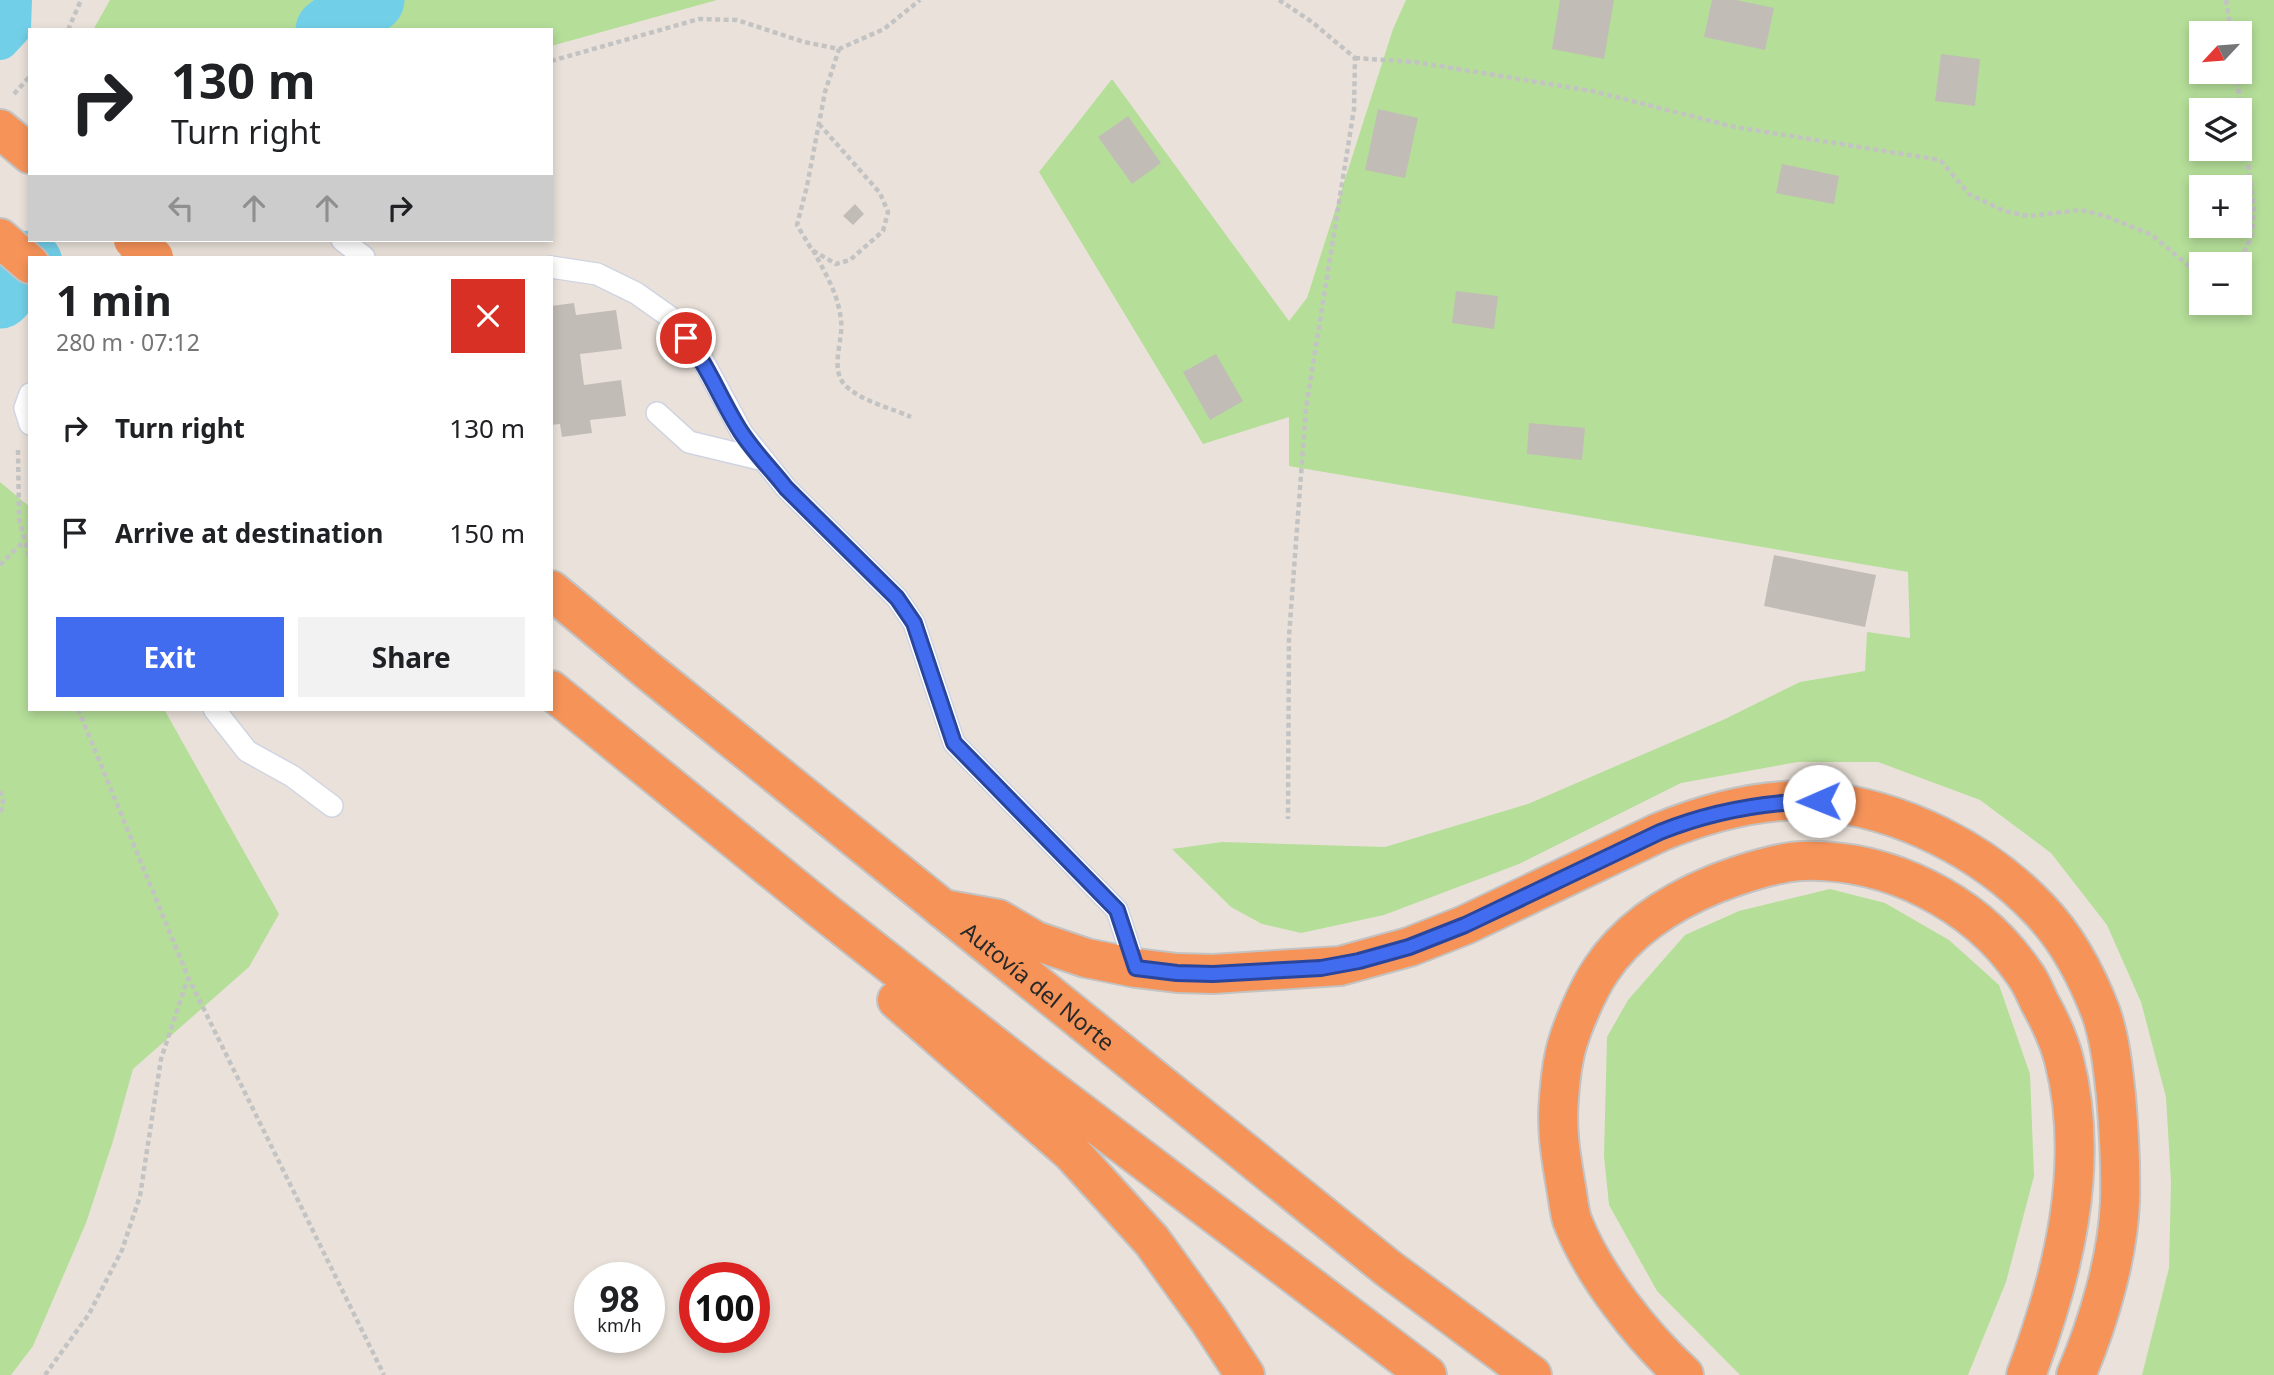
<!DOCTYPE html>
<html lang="en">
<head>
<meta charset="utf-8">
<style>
	body { margin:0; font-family:"Noto Sans",sans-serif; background:#f2f2f2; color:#202124; height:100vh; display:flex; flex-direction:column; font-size:26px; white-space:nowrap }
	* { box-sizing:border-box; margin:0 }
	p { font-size:23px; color:#757577 }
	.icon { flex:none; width:38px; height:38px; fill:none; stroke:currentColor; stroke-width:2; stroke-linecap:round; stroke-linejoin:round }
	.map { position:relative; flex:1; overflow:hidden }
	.sheet { position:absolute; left:28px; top:256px; width:525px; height:455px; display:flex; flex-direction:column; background:#fff; border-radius:0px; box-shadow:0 4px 10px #0003 }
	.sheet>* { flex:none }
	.top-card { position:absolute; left:28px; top:28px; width:525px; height:214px; border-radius:0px; box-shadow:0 4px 10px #0003; background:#fff; color:#202124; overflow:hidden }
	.needle { width:46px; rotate:244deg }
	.controls { position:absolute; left:2189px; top:21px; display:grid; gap:14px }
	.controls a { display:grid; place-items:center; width:63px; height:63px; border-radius:0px; background:#fff; box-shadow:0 4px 10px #0003; font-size:35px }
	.speed { position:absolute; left:574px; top:1262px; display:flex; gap:14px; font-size:35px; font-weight:700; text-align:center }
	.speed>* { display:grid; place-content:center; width:91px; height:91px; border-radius:50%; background:#fff; box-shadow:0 4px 10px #0003; line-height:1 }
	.speed small { font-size:18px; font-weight:400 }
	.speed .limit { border:10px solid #d22; background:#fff; color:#111 }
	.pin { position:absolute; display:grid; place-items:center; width:60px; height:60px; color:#fff; margin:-30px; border:4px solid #fff; border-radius:50%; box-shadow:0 2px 7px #0007 }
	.me { position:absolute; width:77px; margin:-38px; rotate:269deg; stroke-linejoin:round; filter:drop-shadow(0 0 5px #0008) }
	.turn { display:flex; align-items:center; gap:24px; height:147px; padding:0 28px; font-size:32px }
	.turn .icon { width:91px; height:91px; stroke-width:2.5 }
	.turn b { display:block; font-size:49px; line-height:60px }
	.lanes { display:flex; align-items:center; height:66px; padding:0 28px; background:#0003; justify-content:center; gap:35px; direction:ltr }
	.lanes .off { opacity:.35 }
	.round { display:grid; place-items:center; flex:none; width:74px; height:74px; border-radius:0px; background:#f2f2f2 }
	.summary { display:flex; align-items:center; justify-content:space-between; height:119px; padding:0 28px }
	h1 { font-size:42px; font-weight:700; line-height:52px }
	.cta { display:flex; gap:14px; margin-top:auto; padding:14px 28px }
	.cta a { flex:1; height:80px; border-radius:0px; background:#416cf0; color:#fff; font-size:28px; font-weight:700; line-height:80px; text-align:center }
	.cta a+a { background:#f2f2f2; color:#202124 }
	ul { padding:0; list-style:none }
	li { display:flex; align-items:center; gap:21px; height:105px; padding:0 28px }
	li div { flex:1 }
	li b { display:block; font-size:26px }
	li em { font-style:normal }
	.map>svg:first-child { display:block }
</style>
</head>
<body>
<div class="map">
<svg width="2274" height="1375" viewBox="0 0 2274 1375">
	<rect width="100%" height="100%" fill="#eae2da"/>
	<path fill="#b5de99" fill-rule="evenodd" d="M110,0H717L551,46V30H93Z
		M1406,0H2274V1375H2142L2169,1268L2171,1182L2166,1097L2141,1002L2107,925L2051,853L1980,800L1878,762H1798L1681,783L1519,864L1384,915L1301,933L1262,924L1231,907L1172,849L1222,842L1385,847L1528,804L1725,719L1800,682L1865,671L1867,632L1910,638L1908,572L1289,466V417L1203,444L1039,172L1112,79L1289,321L1307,298L1393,29ZM2202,33H2240V72H2202ZM2202,110H2240V149H2202ZM2202,187H2240V226H2202ZM2202,264H2240V303H2202Z
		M0,482L30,507V709H164L279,914L249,967L133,1069L113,1141L86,1223L33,1346L11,1375H0Z
		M1830,889L1885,903L1949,940L1999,985L2030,1074L2034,1176L2006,1282L1968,1375H1740L1657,1291L1609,1205L1604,1156L1607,1037L1628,1000L1685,935L1739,911Z"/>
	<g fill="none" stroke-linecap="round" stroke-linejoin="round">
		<path stroke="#71d0e8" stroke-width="38" d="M0,41L12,28L13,0"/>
		<path stroke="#71d0e8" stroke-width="65" d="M328,30L372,0
			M0,296L30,263"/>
	</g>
	<path fill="#c2bcb7" d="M1560,0H1614L1604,59L1552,49Z
		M1712,0H1736L1774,8L1765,50L1704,37Z
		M1941,54L1980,59L1975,106L1935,101Z
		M1378,109L1418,118L1405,178L1365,170Z
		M1128,116L1161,163L1132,184L1098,137Z
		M1782,164L1839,176L1834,204L1776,193Z
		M855,204L864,214L853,225L843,216Z
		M1456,291L1498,296L1494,329L1452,323Z
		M574,303L576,315L616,310L622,349L580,354L584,385L621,380L626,416L590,420L592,433L562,437L560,424L551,425V306Z
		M1216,354L1243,401L1210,420L1183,372Z
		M1529,423L1585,428L1582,460L1527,454Z
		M1774,555L1876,575L1865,627L1764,606Z"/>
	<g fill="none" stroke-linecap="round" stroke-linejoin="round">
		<defs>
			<path id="service" d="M342,240L364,257
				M551,267L597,274L636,293L670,317L702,359L742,433L786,488L897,598L914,623L954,743L1117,910L1136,968
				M30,394L25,408L30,424
				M657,413L689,442L764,460
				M214,709L247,751L292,776L332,806"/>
			<g id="motorway">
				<path d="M0,129L30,154"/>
				<path d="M0,238L30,264"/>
				<path id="s1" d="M551,590L646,669L1389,1269L1532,1375"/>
				<path d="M551,690L822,910L1030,1074L1427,1375"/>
				<path d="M943,909L998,919L1036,941L1086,958L1136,968L1177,973L1213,974L1340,966L1409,947L1465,925L1660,832C1709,812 1767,797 1820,801C1901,809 1983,850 2039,909C2066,937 2087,976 2101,1013C2110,1039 2113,1068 2116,1096C2119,1131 2121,1166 2120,1201C2118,1257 2098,1324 2076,1375"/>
				<path d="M897,1000L1072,1153L1152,1241L1209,1320L1245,1375"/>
				<path d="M1684,1375C1642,1336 1593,1275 1572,1220C1569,1210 1568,1198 1566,1187C1561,1157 1556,1129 1559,1098C1560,1085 1561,1071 1564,1058C1568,1034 1588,989 1601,970C1628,929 1671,902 1715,884C1741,874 1773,863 1801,861C1887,858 1975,901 2024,973C2031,982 2035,993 2040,1003C2050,1021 2059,1040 2064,1060C2091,1165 2063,1276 2026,1375"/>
			</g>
		</defs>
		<use href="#service" stroke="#d0d4e1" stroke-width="24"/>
		<use href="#motorway" stroke="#c3c3c3" stroke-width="42"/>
		<path stroke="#c3c3c3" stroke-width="4.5" stroke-dasharray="5 3.5" stroke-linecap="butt" d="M1279,0L1312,22L1355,58L1354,109L1306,408L1289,636L1288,819
			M2226,0L2231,33
			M68,30L81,0
			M1355,58L1415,62L1592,91L1735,127L1940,160L1969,194L2004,211L2029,216L2081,210L2105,216L2152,235L2202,277
			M551,61L699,19L737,20L804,42L839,49L884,29L920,0
			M2236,72L2254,208L2252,235L2239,264
			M14,94L30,76
			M819,124L880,193L888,212L883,231L850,260L836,264L812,250L797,225L807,186L825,92L839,49
			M813,250C825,273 838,293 841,320C844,340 828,371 847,387C864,402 891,408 911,417
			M18,450L19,519L30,559
			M0,565L24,541
			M78,709L188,977L384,1375
			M0,791L3,801L0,816
			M45,1375L89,1314L122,1250L140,1196L161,1059L188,978"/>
		<use href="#service" stroke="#fff" stroke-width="21"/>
		<use href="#motorway" stroke="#f69359" stroke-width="38"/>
		<defs>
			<path id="motorway-bridge" d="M133,240L154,257"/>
		</defs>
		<use href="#motorway-bridge" stroke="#c3c3c3" stroke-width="42" stroke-linecap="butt"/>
		<use href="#motorway-bridge" stroke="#f69359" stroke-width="38"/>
	</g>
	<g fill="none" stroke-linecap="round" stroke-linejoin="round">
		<defs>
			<path id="route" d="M686,338C709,367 721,401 741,432C754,452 771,469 786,488L897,598L914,623L954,743L1117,910L1136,968L1177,973L1213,974L1321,968L1359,961L1409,947L1465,925L1660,832C1712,811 1764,802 1819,801"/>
		</defs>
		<use href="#route" stroke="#2a469c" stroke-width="18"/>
		<use href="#route" stroke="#416cf0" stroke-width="12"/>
	</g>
	<g text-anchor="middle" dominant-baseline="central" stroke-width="6" stroke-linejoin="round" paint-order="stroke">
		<g font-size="23" fill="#282828" stroke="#fff">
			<text stroke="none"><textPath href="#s1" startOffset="628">Autovía del Norte</textPath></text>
		</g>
	</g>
</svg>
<div class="controls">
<a><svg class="needle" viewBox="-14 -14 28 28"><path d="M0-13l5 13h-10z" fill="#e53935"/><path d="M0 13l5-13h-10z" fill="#757577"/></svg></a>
<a><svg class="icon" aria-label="layers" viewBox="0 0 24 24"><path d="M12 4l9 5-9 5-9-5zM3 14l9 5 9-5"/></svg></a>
<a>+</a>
<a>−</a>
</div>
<div class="speed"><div>98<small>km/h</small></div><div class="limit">100</div></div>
<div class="pin" style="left:686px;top:338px;background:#d93025"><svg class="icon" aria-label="arrive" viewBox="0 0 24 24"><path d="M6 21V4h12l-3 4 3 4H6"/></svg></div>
<svg class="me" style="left:1819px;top:801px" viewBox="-20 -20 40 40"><circle r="19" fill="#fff"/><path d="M0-13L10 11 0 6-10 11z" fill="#416cf0"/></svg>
<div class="top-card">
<div class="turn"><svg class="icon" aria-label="right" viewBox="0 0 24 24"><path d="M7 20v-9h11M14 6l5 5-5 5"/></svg><div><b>130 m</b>Turn right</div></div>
<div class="lanes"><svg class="icon off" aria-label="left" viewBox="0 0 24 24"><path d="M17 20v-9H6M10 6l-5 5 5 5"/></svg><svg class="icon off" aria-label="ahead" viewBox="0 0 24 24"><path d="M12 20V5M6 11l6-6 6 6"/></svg><svg class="icon off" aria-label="ahead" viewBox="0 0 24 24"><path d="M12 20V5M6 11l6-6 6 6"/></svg><svg class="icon" aria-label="right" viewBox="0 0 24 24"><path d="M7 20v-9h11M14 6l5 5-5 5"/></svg></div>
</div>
<section class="sheet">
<div class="summary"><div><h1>1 min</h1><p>280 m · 07:12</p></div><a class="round" style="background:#d93025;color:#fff"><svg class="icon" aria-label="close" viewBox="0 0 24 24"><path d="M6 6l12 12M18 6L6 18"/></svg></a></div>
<ul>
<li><svg class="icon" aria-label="right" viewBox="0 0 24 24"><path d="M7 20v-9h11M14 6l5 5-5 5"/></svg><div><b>Turn right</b></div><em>130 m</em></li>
<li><svg class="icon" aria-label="arrive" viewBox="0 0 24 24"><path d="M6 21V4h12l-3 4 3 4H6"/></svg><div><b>Arrive at destination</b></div><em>150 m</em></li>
</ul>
<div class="cta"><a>Exit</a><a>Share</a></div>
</section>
</div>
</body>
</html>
